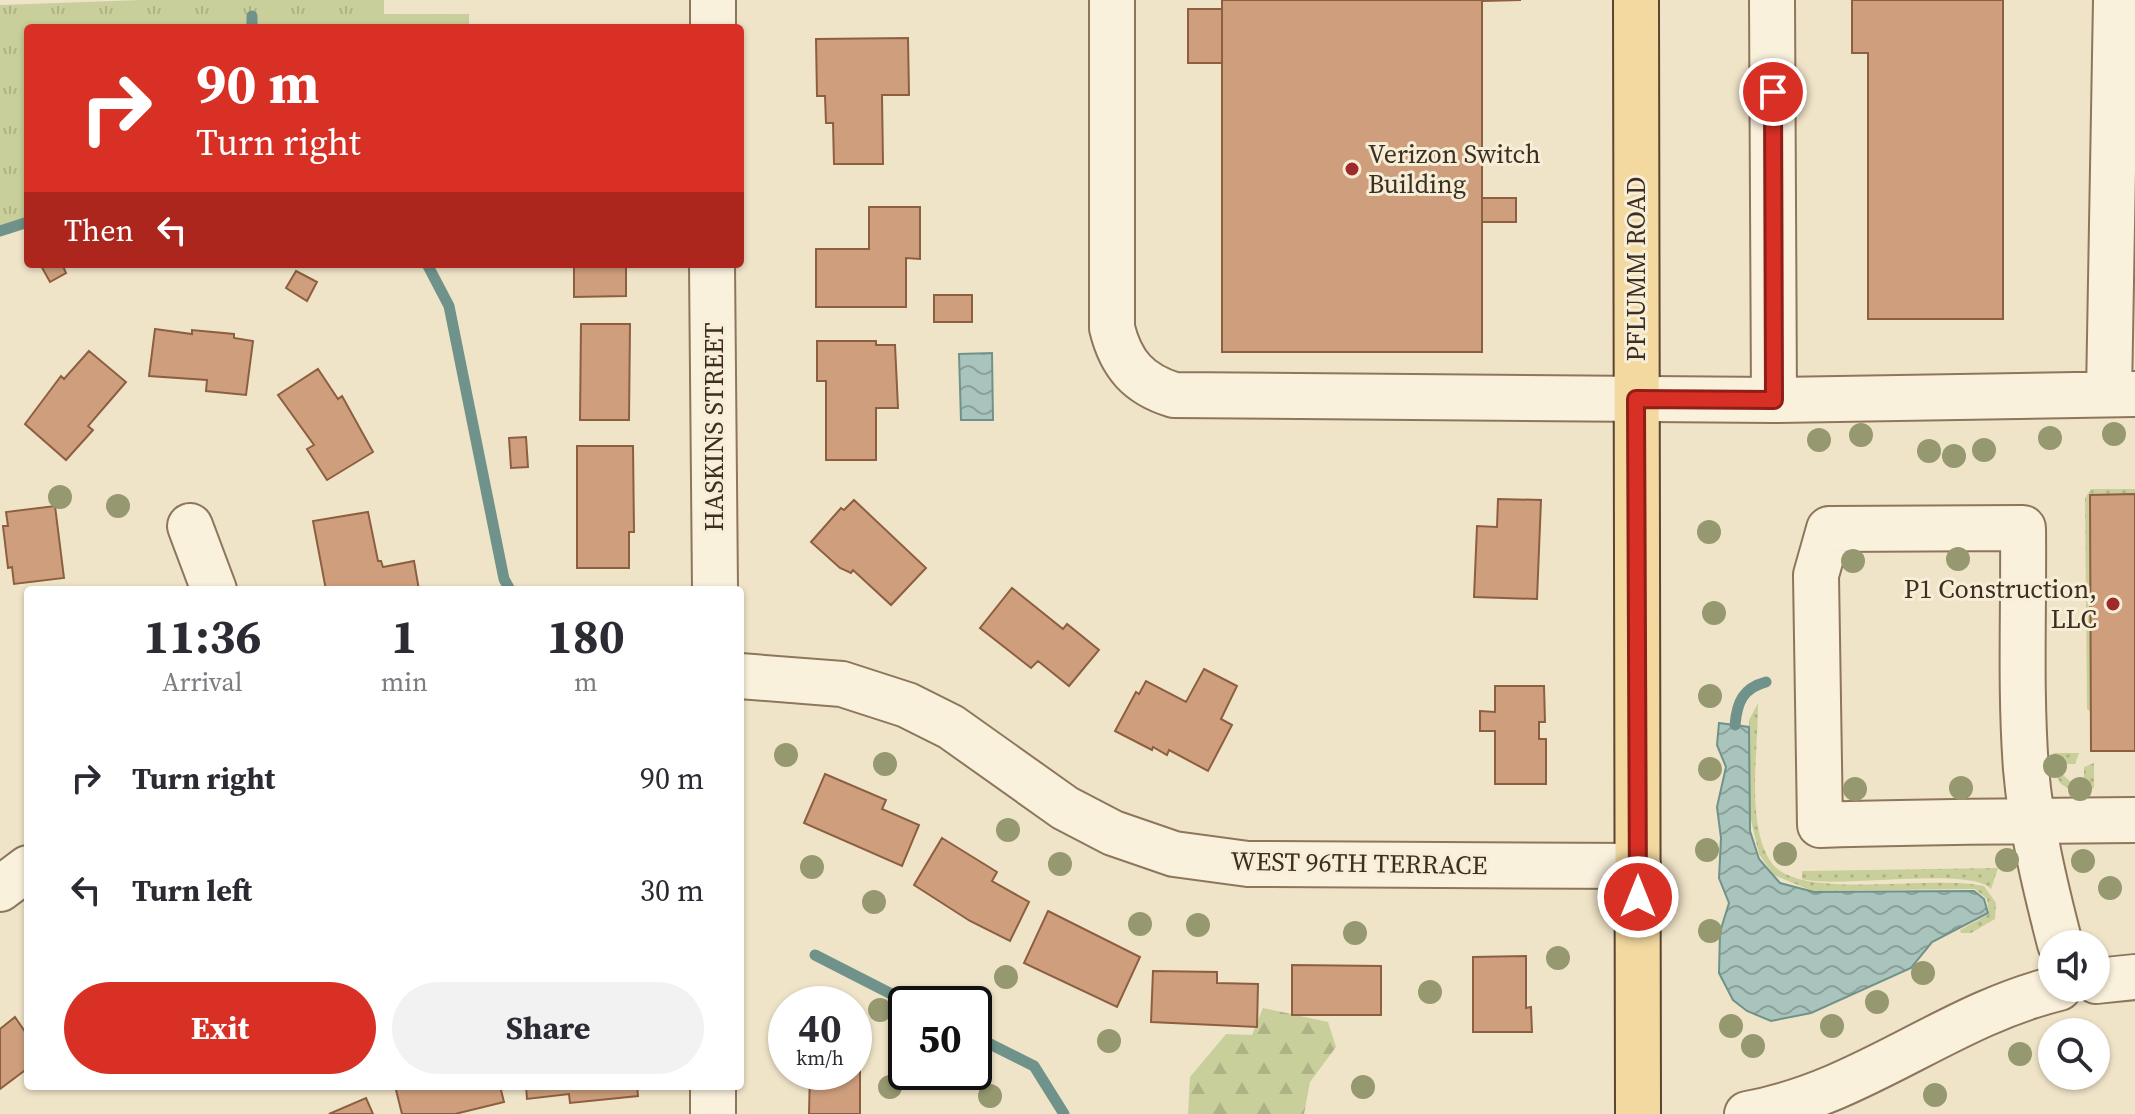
<!DOCTYPE html>
<html lang="en">
<head>
<meta charset="utf-8">
<style>
	body { margin:0; font-family:"Source Serif 4",serif; background:#f2f2f3; color:#2b2b33; height:100vh; display:flex; flex-direction:column; font-size:30px; white-space:nowrap }
	* { box-sizing:border-box; margin:0 }
	p { font-size:26px; color:#7c7c81 }
	.icon { flex:none; width:44px; height:44px; fill:none; stroke:currentColor; stroke-width:2; stroke-linecap:round; stroke-linejoin:round }
	.map { position:relative; flex:1; overflow:hidden }
	.drawer { position:absolute; left:24px; top:586px; width:720px; height:504px; display:flex; flex-direction:column; background:#fff; border-radius:8px; box-shadow:0 2px 6px #0004 }
	.drawer>* { flex:none }
	.banner { position:absolute; left:24px; top:24px; width:720px; height:244px; border-radius:8px; box-shadow:0 2px 6px #0004; background:#d93025; color:#fff; overflow:hidden }
	.controls { position:absolute; left:2038px; top:930px; display:grid; gap:16px }
	.controls a { display:grid; place-items:center; width:72px; height:72px; border-radius:50%; background:#fff; box-shadow:0 2px 6px #0004; font-size:40px }
	.speed { position:absolute; left:768px; top:986px; display:flex; gap:16px; font-size:40px; font-weight:700; text-align:center }
	.speed>* { display:grid; place-content:center; width:104px; height:104px; border-radius:50%; background:#fff; box-shadow:0 2px 6px #0004; line-height:1 }
	.speed small { font-size:20px; font-weight:400 }
	.speed .limit { border:4px solid #111; border-radius:12px; background:#fff; color:#111 }
	.pin { position:absolute; display:grid; place-items:center; width:68px; height:68px; color:#fff; margin:-34px; border:4px solid #fff; border-radius:50%; box-shadow:0 2px 8px #0007 }
	.me { position:absolute; width:88px; margin:-44px; rotate:0deg; stroke-linejoin:round; filter:drop-shadow(0 0 6px #0008) }
	.turn { display:flex; align-items:center; gap:28px; height:168px; padding:0 40px; font-size:36px }
	.turn .icon { width:104px; height:104px; stroke-width:2.5 }
	.turn b { display:block; font-size:56px; line-height:68px }
	.then { display:flex; align-items:center; height:76px; padding:0 40px; background:#0003; gap:16px; font-size:30px }
	.eta { display:flex; justify-content:space-evenly; align-items:center; height:136px; text-align:center }
	.eta b { font-size:48px; font-weight:700; line-height:56px }
	.cta { display:flex; gap:16px; margin-top:auto; padding:16px 40px }
	.cta a { flex:1; height:92px; border-radius:48px; background:#d93025; color:#fff; font-size:32px; font-weight:700; line-height:92px; text-align:center }
	.cta a+a { background:#f2f2f3; color:#2b2b33 }
	ul { padding:0; list-style:none }
	li { display:flex; align-items:center; gap:24px; height:112px; padding:0 40px }
	li div { flex:1 }
	li b { display:block; font-size:30px }
	li em { font-style:normal }
	.map>svg:first-child { display:block }
</style>
</head>
<body>
<div class="map">
<svg width="2135" height="1114" viewBox="0 0 2135 1114">
	<defs>
		<pattern id="forest-firs" width="22" height="20" patternUnits="userSpaceOnUse" patternTransform="scale(2)"><rect width="22" height="20" fill="#c9cf9b"/><path d="M5 1l3.5 6h-7zM16 11l3.5 6h-7z" fill="#aeb285"/></pattern>
		<pattern id="park-tufts" width="24" height="20" patternUnits="userSpaceOnUse" patternTransform="scale(2)"><rect width="24" height="20" fill="#c9cf9b"/><path d="M3 7l-1-3M5 7V3M7 7l1-3M15 17l-1-3M17 17v-4M19 17l1-3" fill="none" stroke="#aeb285"/></pattern>
		<pattern id="garden-dots" width="8" height="8" patternUnits="userSpaceOnUse" patternTransform="scale(2)"><rect width="8" height="8" fill="#c9cf9b"/><path d="M2 2h.1M6 6h.1" fill="none" stroke="#aeb285" stroke-width="1.8" stroke-linecap="round"/></pattern>
		<pattern id="water-waves" width="16" height="10" patternUnits="userSpaceOnUse" patternTransform="scale(2)"><rect width="16" height="10" fill="#a9c4bc"/><path d="M0 5q4-4 8 0t8 0" fill="none" stroke="#8ba098"/></pattern>
	</defs>
	<rect width="100%" height="100%" fill="#f0e4c8"/>
	<path fill="url(#forest-firs)" d="M1263,1008L1328,1022L1336,1047L1310,1082L1304,1114H1188L1190,1077L1226,1034L1252,1035Z"/>
	<path fill="url(#park-tufts)" d="M141,0H384V14H469V28H28V218L0,228V5Z"/>
	<path fill="url(#garden-dots)" d="M2091,489H2135V494L2090,495L2091,712L2087,709L2085,498Z
		M1758,703C1758,742 1752,782 1757,820C1759,836 1765,860 1779,870C1817,898 1932,875 1984,886L1996,903L1995,919L1971,933H1961L1960,930L1989,914L1987,899L1975,889L1812,891L1774,875L1759,854L1750,816L1749,720Z
		M2054,753H2079L2075,764H2062L2058,770L2074,785L2084,784V767L2094,763V788L2078,794L2061,784L2051,767Z
		M1998,868L1991,889C1969,866 1841,889 1802,879V871Z"/>
	<path fill="url(#water-waves)" stroke="#6f938a" stroke-width="2" d="M992,353L993,420H961L959,354Z
		M1719,723L1749,727L1750,831L1759,859L1780,883L1814,892L1974,891L1984,899L1988,913L1932,942L1911,968L1811,1013L1771,1021L1747,1011L1733,1000L1719,973L1720,932L1729,903L1719,878L1721,838L1717,807L1726,767L1717,745Z"/>
	<g fill="none" stroke-linecap="round" stroke-linejoin="round">
		<path stroke="#6f938a" stroke-width="11" d="M252,16V28
			M0,231L28,222
			M427,264L449,306L504,579L510,590
			M1735,725C1737,702 1743,688 1766,682
			M815,955L911,1004
			M974,1036L1034,1066L1064,1114"/>
	</g>
	<path fill="#cf9f7d" stroke="#8d5f41" stroke-width="2" d="M1222,0H1521L1482,1V352H1222Z
		M1852,0H2003V319H1868V53H1852Z
		M1188,9H1222V63H1188Z
		M908,38L909,95H882L883,164H834L833,123H826L825,96H817L816,39Z
		M1482,198H1516V222H1482Z
		M869,207H920V259L906,258V307H816V249H869Z
		M40,264H62L66,273L50,282Z
		M574,264H626V296L574,297Z
		M296,271L317,282L307,301L286,288Z
		M934,295H972V322H934Z
		M581,324H630L629,420H580Z
		M155,329L192,334V330L234,334V338L253,341L246,395L206,391L207,380L149,376Z
		M817,341H876V345H895L898,408H876V460H826V381H817Z
		M89,351L126,382L88,426L93,430L66,460L25,424L61,376L64,379Z
		M318,369L338,399L342,396L373,452L327,480L307,449L314,445L278,395Z
		M526,437L528,467L511,468L509,438Z
		M577,446H633L634,532H629V568H577Z
		M2135,494V751H2091L2090,495Z
		M1498,499L1541,500L1537,599L1474,597L1477,526L1497,527Z
		M854,500L926,568L891,605L853,570L851,573L840,568L811,542L841,508L844,510Z
		M55,506L64,578L14,584L12,567L8,568L3,526H8L6,512Z
		M368,512L378,561H381L383,567L414,561L419,590H326L313,521Z
		M1012,588L1063,629L1067,624L1099,650L1069,686L1038,661L1031,668L980,628Z
		M1204,669L1237,686L1221,719L1232,725L1208,771L1169,750L1167,755L1153,747L1152,750L1115,731L1136,692L1139,694L1146,681L1186,702Z
		M1495,686H1544L1545,722H1539V739H1546V784H1495V731H1480V711L1495,712Z
		M825,774L886,800L882,809L919,825L902,866L804,823Z
		M942,838L997,872L992,881L1029,902L1010,941L970,921L914,885Z
		M1048,911L1140,957L1117,1007L1024,963Z
		M1526,956V1008L1531,1007L1532,1032H1473V957Z
		M1292,965L1381,966V1015H1292Z
		M1153,971L1217,972V983L1258,984L1257,1027L1151,1022Z
		M15,1017L28,1036V1068L0,1089V1029Z
		M854,1021H860V1114H809L810,1072H854Z
		M395,1086H500L504,1102L455,1114H402Z
		M526,1086H637L638,1096L570,1103L569,1094L527,1099Z
		M366,1098L373,1114H329Z"/>
	<g fill="none" stroke-linecap="round" stroke-linejoin="round">
		<defs>
			<path id="minor" d="M1112,0V328C1121,364 1138,384 1174,395L1774,400L2135,394
				M1772,0L1774,400
				M713,28V0
				M712,264L715,590
				M2109,394L2116,0
				M190,526L214,590
				M740,676L842,684L907,705L951,727L1065,808L1113,833L1174,854L1248,864L1638,866
				M0,889L28,868
				M2060,944C2045,886 2031,828 2026,769C2020,689 2024,608 2023,528L1829,529L1816,575L1820,825C1925,822 2030,821 2135,820
				M2096,981L2135,977
				M713,1114V1086
				M1747,1114C1864,1093 1947,1015 2059,988"/>
			<path id="major" d="M1636,0L1638,1114"/>
		</defs>
		<use href="#minor" stroke="#8d765c" stroke-width="48"/>
		<use href="#major" stroke="#5b4430" stroke-width="48"/>
		<use href="#minor" stroke="#faf1dc" stroke-width="44"/>
		<use href="#major" stroke="#f3d9a0" stroke-width="44"/>
	</g>
	<g fill="#96986f">
		<circle cx="2114" cy="434" r="12"/>
		<circle cx="1861" cy="435" r="12"/>
		<circle cx="2050" cy="438" r="12"/>
		<circle cx="1819" cy="440" r="12"/>
		<circle cx="1984" cy="450" r="12"/>
		<circle cx="1929" cy="451" r="12"/>
		<circle cx="1954" cy="456" r="12"/>
		<circle cx="60" cy="497" r="12"/>
		<circle cx="118" cy="506" r="12"/>
		<circle cx="1709" cy="532" r="12"/>
		<circle cx="1958" cy="559" r="12"/>
		<circle cx="1853" cy="561" r="12"/>
		<circle cx="1714" cy="613" r="12"/>
		<circle cx="1710" cy="696" r="12"/>
		<circle cx="786" cy="755" r="12"/>
		<circle cx="885" cy="764" r="12"/>
		<circle cx="2055" cy="766" r="12"/>
		<circle cx="1710" cy="769" r="12"/>
		<circle cx="1961" cy="788" r="12"/>
		<circle cx="1855" cy="789" r="12"/>
		<circle cx="2080" cy="789" r="12"/>
		<circle cx="1008" cy="830" r="12"/>
		<circle cx="1707" cy="850" r="12"/>
		<circle cx="1785" cy="854" r="12"/>
		<circle cx="2007" cy="860" r="12"/>
		<circle cx="2083" cy="861" r="12"/>
		<circle cx="1060" cy="864" r="12"/>
		<circle cx="812" cy="867" r="12"/>
		<circle cx="2110" cy="888" r="12"/>
		<circle cx="874" cy="902" r="12"/>
		<circle cx="1140" cy="924" r="12"/>
		<circle cx="1198" cy="925" r="12"/>
		<circle cx="1710" cy="931" r="12"/>
		<circle cx="1355" cy="933" r="12"/>
		<circle cx="1558" cy="958" r="12"/>
		<circle cx="1923" cy="973" r="12"/>
		<circle cx="1006" cy="977" r="12"/>
		<circle cx="1430" cy="992" r="12"/>
		<circle cx="1877" cy="1002" r="12"/>
		<circle cx="880" cy="1010" r="12"/>
		<circle cx="1731" cy="1026" r="12"/>
		<circle cx="1832" cy="1026" r="12"/>
		<circle cx="1109" cy="1041" r="12"/>
		<circle cx="1753" cy="1046" r="12"/>
		<circle cx="2020" cy="1054" r="12"/>
		<circle cx="890" cy="1087" r="12"/>
		<circle cx="1363" cy="1087" r="12"/>
		<circle cx="1935" cy="1095" r="12"/>
		<circle cx="990" cy="1096" r="12"/>
	</g>
	<g fill="none" stroke-linecap="round" stroke-linejoin="round">
		<defs>
			<path id="route" d="M1638,897L1636,399L1774,400L1773,92"/>
		</defs>
		<use href="#route" stroke="#8d1f18" stroke-width="20"/>
		<use href="#route" stroke="#d93025" stroke-width="14"/>
	</g>
	<g fill="#9e2a2b" stroke="#f7eed8" stroke-width="3">
		<circle cx="1352" cy="169" r="8"/>
		<circle cx="2113" cy="604" r="8"/>
	</g>
	<g text-anchor="middle" dominant-baseline="central" stroke-width="6" stroke-linejoin="round" paint-order="stroke">
		<g font-size="26" fill="#3d2e20" stroke="#f7eed8" text-anchor="start">
			<text x="1368" y="154">Verizon Switch<tspan x="1368" dy="30">Building</tspan></text>
			<text x="2097" y="589" text-anchor="end">P1 Construction,<tspan x="2097" dy="30">LLC</tspan></text>
		</g>
		<g font-size="26" fill="#3d2e20" stroke="#f7eed8">
			<text transform="translate(1636 269) rotate(-90)">PFLUMM ROAD</text>
			<text transform="translate(714 427) rotate(-90)">HASKINS STREET</text>
			<text transform="translate(1359 863) rotate(1)">WEST 96TH TERRACE</text>
		</g>
	</g>
</svg>
<div class="controls">
<a><svg class="icon" aria-label="sound" viewBox="0 0 24 24"><path d="M4 9h4l5-4v14l-5-4H4zM17 9q2 3 0 6"/></svg></a>
<a><svg class="icon" aria-label="search" viewBox="0 0 24 24"><circle cx="10" cy="10" r="6"/><path d="M15 15l6 6"/></svg></a>
</div>
<div class="speed"><div>40<small>km/h</small></div><div class="limit">50</div></div>
<div class="pin" style="left:1773px;top:92px;background:#d93025"><svg class="icon" aria-label="arrive" viewBox="0 0 24 24"><path d="M6 21V4h12l-3 4 3 4H6"/></svg></div>
<svg class="me" style="left:1638px;top:897px" viewBox="-20 -20 40 40"><circle r="17" fill="#d93025" stroke="#fff" stroke-width="3"/><path d="M0-11L8 9 0 5-8 9z" fill="#fff"/></svg>
<div class="banner">
<div class="turn"><svg class="icon" aria-label="right" viewBox="0 0 24 24"><path d="M7 20v-9h11M14 6l5 5-5 5"/></svg><div><b>90 m</b>Turn right</div></div>
<div class="then">Then<svg class="icon" aria-label="left" viewBox="0 0 24 24"><path d="M17 20v-9H6M10 6l-5 5 5 5"/></svg></div>
</div>
<section class="drawer">
<div class="eta">
<div><b>11:36</b><p>Arrival</p></div>
<div><b>1</b><p>min</p></div>
<div><b>180</b><p>m</p></div>
</div>
<ul>
<li><svg class="icon" aria-label="right" viewBox="0 0 24 24"><path d="M7 20v-9h11M14 6l5 5-5 5"/></svg><div><b>Turn right</b></div><em>90 m</em></li>
<li><svg class="icon" aria-label="left" viewBox="0 0 24 24"><path d="M17 20v-9H6M10 6l-5 5 5 5"/></svg><div><b>Turn left</b></div><em>30 m</em></li>
</ul>
<div class="cta"><a>Exit</a><a>Share</a></div>
</section>
</div>
</body>
</html>
